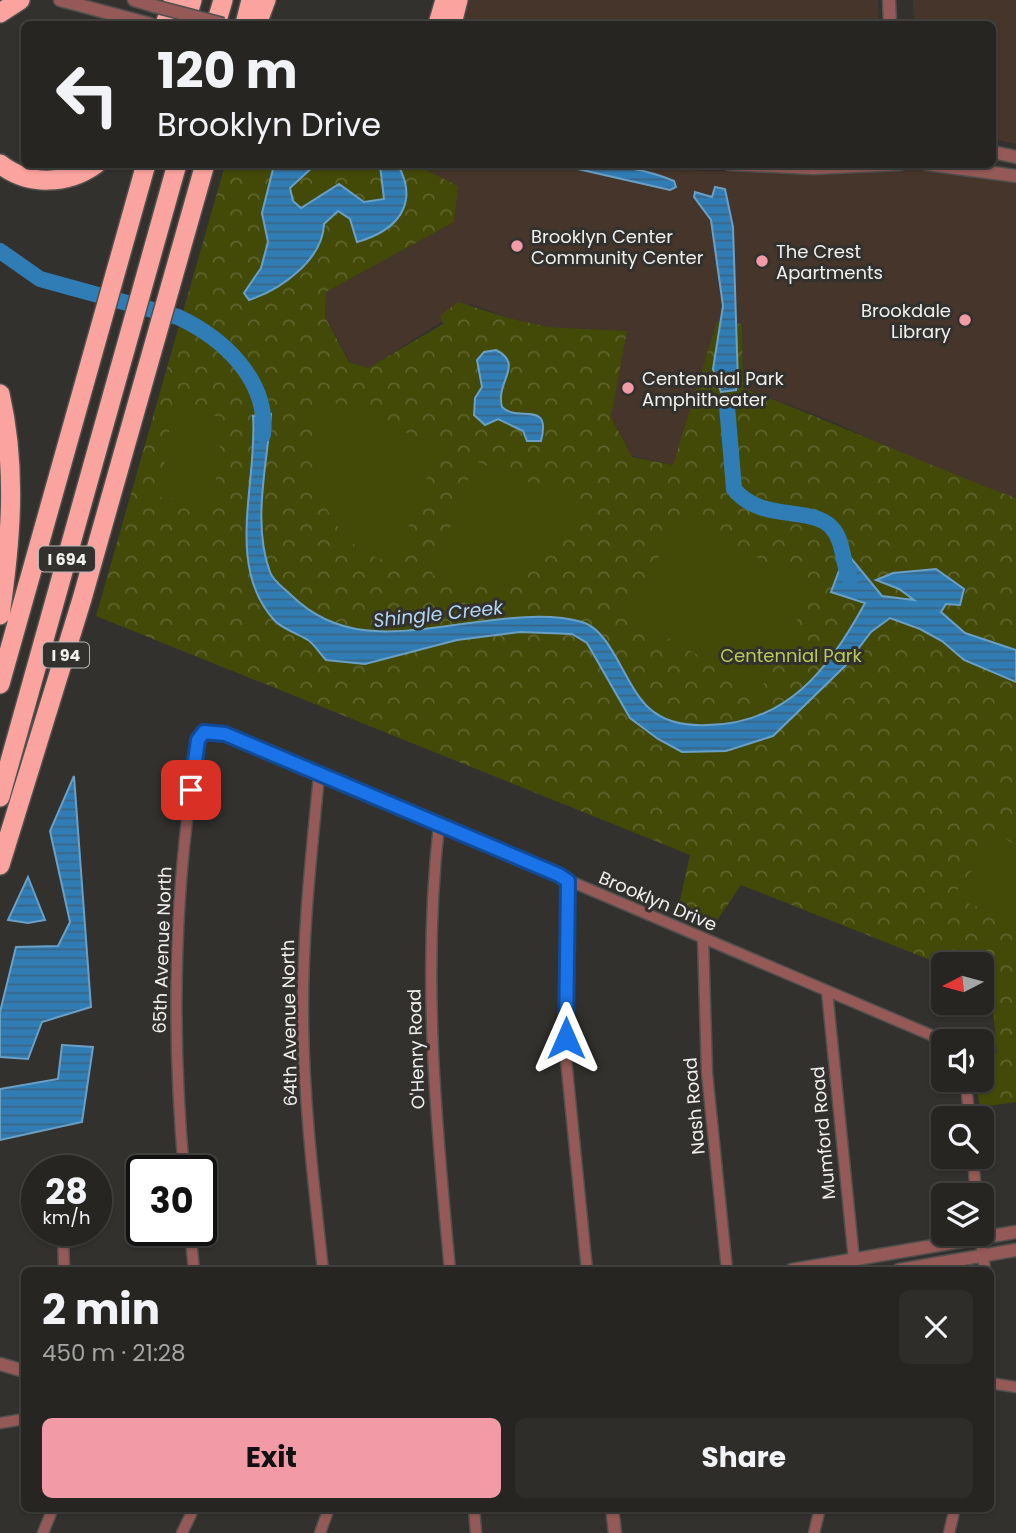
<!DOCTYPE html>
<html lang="en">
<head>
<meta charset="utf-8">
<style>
	body { margin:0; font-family:Poppins,sans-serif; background:#2e2d2a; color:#f1f3f6; height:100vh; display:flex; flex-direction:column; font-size:26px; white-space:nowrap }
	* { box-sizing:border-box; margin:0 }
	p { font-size:23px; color:#a4a5a5 }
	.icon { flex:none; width:38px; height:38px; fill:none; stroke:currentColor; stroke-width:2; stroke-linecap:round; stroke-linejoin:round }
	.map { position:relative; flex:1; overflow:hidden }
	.sheet { position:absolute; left:21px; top:1267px; width:973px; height:245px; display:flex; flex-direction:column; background:#262522; border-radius:10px; box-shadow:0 2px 5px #0004,0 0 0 2px #424240 }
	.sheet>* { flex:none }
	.hud { position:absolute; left:21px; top:21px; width:975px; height:147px; border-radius:10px; box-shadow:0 2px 5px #0004,0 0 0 2px #424240; background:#262522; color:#f1f3f6; overflow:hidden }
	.needle { width:46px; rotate:264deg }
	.fabs { position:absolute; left:931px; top:952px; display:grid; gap:14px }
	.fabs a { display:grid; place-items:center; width:63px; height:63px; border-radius:10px; background:#262522; box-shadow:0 2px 5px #0004,0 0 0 2px #424240; font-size:35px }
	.speed { position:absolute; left:21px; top:1155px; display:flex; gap:14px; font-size:35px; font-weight:700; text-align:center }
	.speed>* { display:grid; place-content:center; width:91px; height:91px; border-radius:50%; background:#262522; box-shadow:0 2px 5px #0004,0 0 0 2px #424240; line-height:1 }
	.speed small { font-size:18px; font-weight:400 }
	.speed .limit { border:4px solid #111; border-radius:10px; background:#fff; color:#111 }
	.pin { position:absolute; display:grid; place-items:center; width:60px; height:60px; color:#fff; margin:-30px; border-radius:14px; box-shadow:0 4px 10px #0006 }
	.me { position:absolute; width:77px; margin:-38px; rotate:0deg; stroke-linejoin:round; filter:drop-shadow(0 0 5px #0008) }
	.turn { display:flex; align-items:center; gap:24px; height:147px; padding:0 21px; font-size:32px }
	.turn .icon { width:91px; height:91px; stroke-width:2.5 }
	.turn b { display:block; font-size:49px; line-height:60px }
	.round { display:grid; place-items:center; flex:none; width:74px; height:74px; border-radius:10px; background:#2e2d2a }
	.overview { display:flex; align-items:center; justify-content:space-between; height:119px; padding:0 21px }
	h1 { font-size:42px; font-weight:700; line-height:52px }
	.button { display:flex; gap:14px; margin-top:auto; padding:14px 21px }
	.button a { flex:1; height:80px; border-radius:10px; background:#f39aa7; color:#111; font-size:28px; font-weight:700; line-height:80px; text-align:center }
	.button a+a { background:#2e2d2a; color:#f1f3f6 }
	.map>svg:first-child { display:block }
</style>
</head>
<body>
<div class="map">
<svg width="1016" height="1533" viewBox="0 0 1016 1533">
	<defs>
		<pattern id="park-crowns" width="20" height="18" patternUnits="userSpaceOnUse" patternTransform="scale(1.75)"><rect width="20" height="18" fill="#434a08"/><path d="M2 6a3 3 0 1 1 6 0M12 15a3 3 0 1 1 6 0" fill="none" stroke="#5e642c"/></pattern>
		<pattern id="water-rules" width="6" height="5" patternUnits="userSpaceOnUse" patternTransform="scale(1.75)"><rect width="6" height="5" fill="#307db5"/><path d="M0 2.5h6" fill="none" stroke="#3b6584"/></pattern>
	</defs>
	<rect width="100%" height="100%" fill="#32312e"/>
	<path fill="#45352a" d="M464,0H878L879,24H457Z
		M913,0H1016V144L992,139V24H914Z
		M642,164L681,170L843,174L929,168L1016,183V498L926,465L827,419L743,388L742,324L695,400L673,465L632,456L611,417L627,331L548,327L508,318L471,304L368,368L350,362L325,317L326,292L454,222L458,186L416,165Z"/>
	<path fill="url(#park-crowns)" d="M225,165H416L458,186L454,222L326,292L325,317L349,362L368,368L443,324L440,316L458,302L508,318L548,327L627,331L611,417L632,457L673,465L717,321L742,324L743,388C835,422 924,464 1016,498V1102L980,1107L975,1080H982V1056L997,1053L991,984L982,980V964L943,965L741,885L716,922L677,914L690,855L96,616Z"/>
	<path fill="#434a08" d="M323,398L439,446L394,565C382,559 365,554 355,545C310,504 306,453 323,398Z
		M172,411L223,417L213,504L160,497Z
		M475,461L585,504L557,546L534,565L503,579L465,584L432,575Z
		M680,516L814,588L760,690L628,616Z
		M999,834L1016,846V909C995,916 971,905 953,896Z"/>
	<path fill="url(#water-rules)" stroke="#6aa0c6" stroke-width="2" d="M274,165H315L290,188L293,201L301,208L339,184L364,202L384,199L380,165H398C420,205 396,231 357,242L350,219L338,211L324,224C323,260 280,290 249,300L244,293L261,268L268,242L262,213Z
		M575,165C609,164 643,168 674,181L676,187L670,190L578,169Z
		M715,187L725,189L733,227L738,382L736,390L721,392L713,369L723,306L711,220L694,197L695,192L712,197Z
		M496,350C525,365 495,381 502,407C518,423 552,399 541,441H527L523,431L498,419L485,425L474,415L475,398L482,387L477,360L484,352Z
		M271,414C267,464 252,524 270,572C273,581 285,589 291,595C339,642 394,633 455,625C492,620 545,611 582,622C612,630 625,687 649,708C665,723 686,726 708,725C787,724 830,668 865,603L831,592L846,552L882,596L914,600L899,589L876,580L893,573L936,569L964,589L960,605L946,604L941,612L965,633L1016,650V682L964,660L942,641L920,629L890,618L871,632L845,666L773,736L726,751L682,752L658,739L630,718L587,643L572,634L520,632L457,640L365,664L326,660C320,654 315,645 308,640C298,634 283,629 275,621C224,566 258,482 253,416Z
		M74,776L91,1007L42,1022L28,1059L0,1057V1012L16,947L58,946L70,922L50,831Z
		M28,877L45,920L28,923L8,920Z
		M62,1045L93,1047L82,1122L0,1140V1089L58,1079Z"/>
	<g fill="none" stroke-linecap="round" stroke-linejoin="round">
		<path stroke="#307db5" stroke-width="16" d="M0,251L40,279L178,317C223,338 269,380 263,435
			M727,406L734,489C761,523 812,505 832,528C844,541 842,563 850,579"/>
		<defs>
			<path id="minor" d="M319,776C311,857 302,939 303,1021C304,1104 314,1187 323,1270
				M439,825C422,974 436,1123 450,1270
				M568,881L566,1059L587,1270
				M703,938L707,1073L727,1270
				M827,991L855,1270
				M966,1080L969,1118
				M973,1157L976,1195
				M184,1171C173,1048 173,927 189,804C192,782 190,751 204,732L225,734L945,1041
				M63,1230L64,1270
				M190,1230L194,1270
				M980,1234L985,1270
				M990,1383L1016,1387
				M0,1423L24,1419
				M474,1508L476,1533
				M43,1533L53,1508
				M182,1533L194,1508
				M320,1533L329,1508
				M814,1533L820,1508
				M949,1533L955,1508"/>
			<path id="tertiary" d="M60,0L150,24
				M134,0L154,6
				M889,0L890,24
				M992,152L1016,157
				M729,164L813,168L900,164
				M927,164L1016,176
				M792,1270L1016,1232
				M899,1270L1016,1250
				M0,1364L24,1371
				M612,1508L615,1533"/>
			<path id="motorway" d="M0,13L20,0
				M165,24L174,0
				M185,24L192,0
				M216,24L223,0
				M245,24L251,0
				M257,24L266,0
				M438,24L445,0
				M452,24L458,0
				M0,164C28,186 67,185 96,164
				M0,394C17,468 11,540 0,615
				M0,684L146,164
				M0,797L177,164
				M0,865L82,599L205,164"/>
		</defs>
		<use href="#minor" stroke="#50504d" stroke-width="13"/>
		<use href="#tertiary" stroke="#50504d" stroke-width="15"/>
		<use href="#motorway" stroke="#50504d" stroke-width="22"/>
		<use href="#minor" stroke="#955a57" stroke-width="10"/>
		<use href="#tertiary" stroke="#955a57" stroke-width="12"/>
		<use href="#motorway" stroke="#fba39e" stroke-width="19"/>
		<defs>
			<path id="tertiary-bridge" d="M154,6L223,24"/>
		</defs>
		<use href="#tertiary-bridge" stroke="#50504d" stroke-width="15" stroke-linecap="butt"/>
		<use href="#tertiary-bridge" stroke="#955a57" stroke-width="12"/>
	</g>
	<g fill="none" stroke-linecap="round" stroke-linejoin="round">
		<defs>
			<path id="route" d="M191,790L198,740L204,732L225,734L559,875L568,881L566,1038"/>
		</defs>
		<use href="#route" stroke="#114b97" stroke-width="18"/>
		<use href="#route" stroke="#1a73e8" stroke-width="12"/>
	</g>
	<g fill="#f39aa7" stroke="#32312e" stroke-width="2.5">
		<circle cx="517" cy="246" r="7"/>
		<circle cx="762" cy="261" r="7"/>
		<circle cx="965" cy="320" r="7"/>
		<circle cx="628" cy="388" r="7"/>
	</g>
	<g text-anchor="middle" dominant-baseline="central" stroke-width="6" stroke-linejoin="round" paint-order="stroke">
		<g fill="#32312e" stroke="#b7b7b4" stroke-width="2">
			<rect x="39" y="546.5" width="56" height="25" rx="5"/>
			<rect x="43" y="642.5" width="46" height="25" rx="5"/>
		</g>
		<g font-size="16" font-weight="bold" fill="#f0f0ee">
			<text x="67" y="559">I 694</text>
			<text x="66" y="655">I 94</text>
		</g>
		<g font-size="18" fill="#f0f0ee" stroke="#32312e" text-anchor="start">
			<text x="531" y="236">Brooklyn Center<tspan x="531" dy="21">Community Center</tspan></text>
			<text x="776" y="251">The Crest<tspan x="776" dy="21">Apartments</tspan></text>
			<text x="951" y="310" text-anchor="end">Brookdale<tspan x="951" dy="21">Library</tspan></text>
			<text x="642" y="378">Centennial Park<tspan x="642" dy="21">Amphitheater</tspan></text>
		</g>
		<g font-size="18" fill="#bbcc56" stroke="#32312e">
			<text x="791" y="655">Centennial Park</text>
		</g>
		<g font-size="18" fill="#f0f0ee" stroke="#32312e">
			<text transform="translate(658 901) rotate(23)">Brooklyn Drive</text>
			<text transform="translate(162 950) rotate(-88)">65th Avenue North</text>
			<text transform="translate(289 1023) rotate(-91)">64th Avenue North</text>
			<text transform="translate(416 1049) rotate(-92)">O'Henry Road</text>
			<text transform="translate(694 1106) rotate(-95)">Nash Road</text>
			<text transform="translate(823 1133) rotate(-95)">Mumford Road</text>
		</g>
		<g font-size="19" font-style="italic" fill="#b2d7f5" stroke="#32312e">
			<text transform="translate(438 614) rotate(-6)">Shingle Creek</text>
		</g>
	</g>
</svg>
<div class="fabs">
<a><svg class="needle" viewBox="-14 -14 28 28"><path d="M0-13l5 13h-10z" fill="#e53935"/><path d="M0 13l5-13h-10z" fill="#a4a5a5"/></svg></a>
<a><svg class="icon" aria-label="sound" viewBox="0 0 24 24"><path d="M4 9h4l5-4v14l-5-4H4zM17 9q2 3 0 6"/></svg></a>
<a><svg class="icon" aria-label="search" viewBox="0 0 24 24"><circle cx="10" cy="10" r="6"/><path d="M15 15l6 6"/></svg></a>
<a><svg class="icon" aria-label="layers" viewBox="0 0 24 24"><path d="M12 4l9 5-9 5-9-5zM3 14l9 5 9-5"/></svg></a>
</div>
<div class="speed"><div>28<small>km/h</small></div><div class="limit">30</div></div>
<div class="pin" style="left:191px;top:790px;background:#d93025"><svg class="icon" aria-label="arrive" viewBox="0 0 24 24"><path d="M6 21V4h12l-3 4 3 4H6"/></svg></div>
<svg class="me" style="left:566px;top:1038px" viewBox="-20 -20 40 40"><path d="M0-17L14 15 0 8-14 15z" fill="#1a73e8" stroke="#fff" stroke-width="4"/></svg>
<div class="hud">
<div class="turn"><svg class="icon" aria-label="left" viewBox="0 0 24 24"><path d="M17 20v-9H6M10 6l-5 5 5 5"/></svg><div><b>120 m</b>Brooklyn Drive</div></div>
</div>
<section class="sheet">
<div class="overview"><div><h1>2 min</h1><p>450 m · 21:28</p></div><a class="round"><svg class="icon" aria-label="close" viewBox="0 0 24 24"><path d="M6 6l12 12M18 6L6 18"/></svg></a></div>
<div class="button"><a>Exit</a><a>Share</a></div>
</section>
</div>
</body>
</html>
